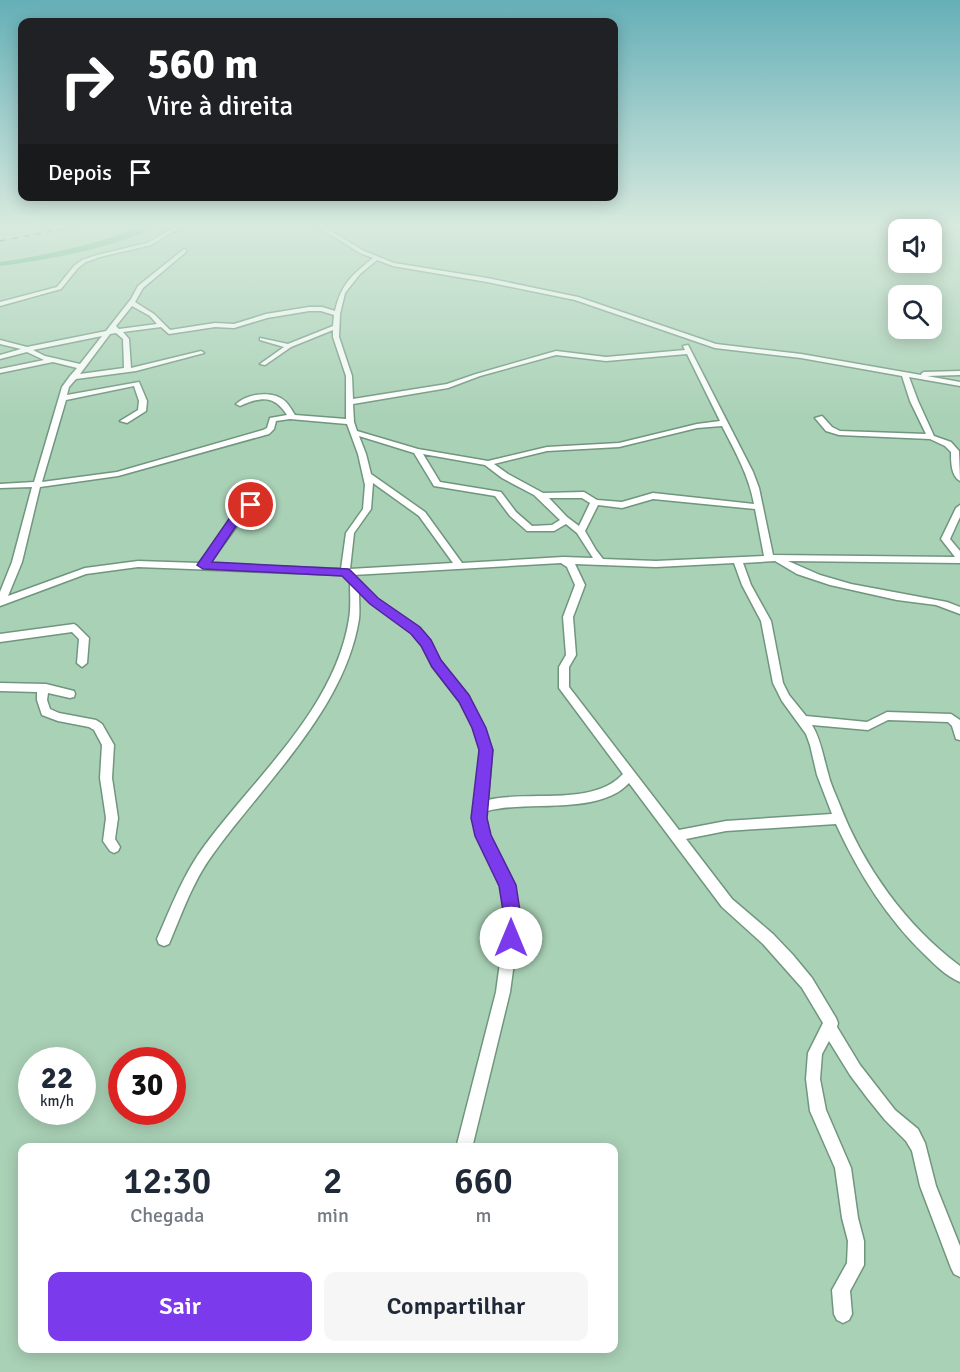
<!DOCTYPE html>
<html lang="pt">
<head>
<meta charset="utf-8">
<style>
	body { margin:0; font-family:Signika,sans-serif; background:#f6f6f7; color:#1f2937; height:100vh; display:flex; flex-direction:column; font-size:22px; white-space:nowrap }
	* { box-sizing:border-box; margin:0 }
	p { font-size:20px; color:#747a83 }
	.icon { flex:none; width:33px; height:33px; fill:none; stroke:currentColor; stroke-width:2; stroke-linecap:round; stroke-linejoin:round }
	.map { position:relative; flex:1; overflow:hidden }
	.side { position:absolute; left:18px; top:1143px; width:600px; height:210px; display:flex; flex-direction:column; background:#fff; border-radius:12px; box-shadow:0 3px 15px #0003 }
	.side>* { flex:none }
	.guide { position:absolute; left:18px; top:18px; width:600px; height:183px; border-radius:12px; box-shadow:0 3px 15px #0003; background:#202124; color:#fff; overflow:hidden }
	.tools { position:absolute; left:888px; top:219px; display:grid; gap:12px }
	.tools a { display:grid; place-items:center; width:54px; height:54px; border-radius:12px; background:#fff; box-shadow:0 3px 15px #0003; font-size:30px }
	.speed { position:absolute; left:18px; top:1047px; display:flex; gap:12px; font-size:30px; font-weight:700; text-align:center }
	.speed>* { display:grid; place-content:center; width:78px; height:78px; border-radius:50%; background:#fff; box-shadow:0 3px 15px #0003; line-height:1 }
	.speed small { font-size:15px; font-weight:400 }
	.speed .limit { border:9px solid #d22; background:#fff; color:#111 }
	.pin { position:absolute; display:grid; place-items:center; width:51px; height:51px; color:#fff; margin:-26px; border:3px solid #fff; border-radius:50%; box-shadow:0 2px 6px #0007 }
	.me { position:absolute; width:66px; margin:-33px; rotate:0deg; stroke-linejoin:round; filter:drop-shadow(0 0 4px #0008) }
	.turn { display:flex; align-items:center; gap:21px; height:126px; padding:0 30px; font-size:27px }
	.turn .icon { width:78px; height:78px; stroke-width:2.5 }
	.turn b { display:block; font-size:42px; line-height:51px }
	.then { display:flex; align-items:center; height:57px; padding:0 30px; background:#0003; gap:12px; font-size:22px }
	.eta { display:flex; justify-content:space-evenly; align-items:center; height:102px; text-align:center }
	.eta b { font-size:36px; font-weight:600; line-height:42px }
	.action { display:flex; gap:12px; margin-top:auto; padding:12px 30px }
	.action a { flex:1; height:69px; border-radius:12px; background:#7c3aed; color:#fff; font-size:24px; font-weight:600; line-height:69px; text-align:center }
	.action a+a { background:#f6f6f7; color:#1f2937 }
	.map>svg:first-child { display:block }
</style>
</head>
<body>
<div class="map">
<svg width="960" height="1372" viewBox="0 0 960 1372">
	<rect width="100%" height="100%" fill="#a9d1b6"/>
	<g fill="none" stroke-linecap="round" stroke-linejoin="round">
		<path fill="#40a76e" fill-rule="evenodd" d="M145,226H156C117,248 45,260 0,266V262C50,255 98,243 145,226Z"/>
		<defs>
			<path id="minor" d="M177,226H183L151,245L100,257L86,262L78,268L61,289L0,306V302L57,287L74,266L82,260L97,255L147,243Z
				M317,226H323L364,251L394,263L487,278L578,297L716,344L801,354L921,375L922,373L924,372L960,371V375L927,376L960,382V386L909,377L918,401L934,436L951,442L959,451L960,481C951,476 951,462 951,452L945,446L930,439L839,435L826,431L815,418L822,416L832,427L840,431L926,434L910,401L902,376L801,358L715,348L575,300L487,282L393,266L377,260L360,274L345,293L340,314L339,337L352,376L353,399L447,384L476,374L556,351L606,357L685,350L683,346L688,345L753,472L759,488L773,555L955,557L941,539L956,508L960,505V517L950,539L960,551V563L788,561L820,575L851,584L947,602L960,607V614L936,605L897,600L830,585L797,574L775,561L743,563L751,585L771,621L783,683L789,695L806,716L867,722L887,712L951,714L960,720V740L956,739L952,726L948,722L888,720L868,730L812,725C821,740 823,756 828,773C830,783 835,793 839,803C863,866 906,926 960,966V982C946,976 934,964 924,954C886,917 858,872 836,824L726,831L686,839L732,899L773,934L793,955L812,978L836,1018L838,1023L837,1027L860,1065L895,1110L918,1129L925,1143L936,1186L960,1246V1277L954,1274L951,1268L920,1186L912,1151L906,1141L885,1120L868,1099L850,1075L829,1041L822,1054L820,1079L826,1110L851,1168L858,1218L864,1241V1265L850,1291L852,1314L849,1320L843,1323L837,1320L834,1314L832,1290L847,1263L848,1241L842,1218L835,1168L810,1111L806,1079L808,1053L823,1023L802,988L763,944L722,907L629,783C599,816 528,800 487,811L486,823L489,835L514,885L519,926L510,992L472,1148H456L496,992L505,926L502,886L477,836L474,823L480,750L474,728L460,702L432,666L422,645L412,633L371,603L359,592C359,601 360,611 359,619C345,709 264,783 213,854C193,881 182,913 169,944L164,946L159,944L157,939C171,907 184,873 205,845C256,776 335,708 349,619C351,608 350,595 350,583L343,575L138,567L86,574L0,606V592L12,562L32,487L0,488V484L34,482L62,387L70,376L77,368L53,362L0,373V369L44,360L27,352L0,359V355L21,349L0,344V340L27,347L106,331L131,299L138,286L184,249L186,250V252L143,288L135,302L154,314L170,330L215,323L234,324L266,314L309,307H322L335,311C341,284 352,275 373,258L360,253ZM132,306L150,316L157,324L119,329L116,326ZM309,311H321L334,315L333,326L288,344L260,338V340L284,347L260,364L265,365L291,347L333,330V337L346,376V419L295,415C292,411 290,406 286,402C274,390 248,393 236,404L240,406C260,397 274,394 287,415L270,418L267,428L263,430L117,472L42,482L66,400L134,386L139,401L138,410L120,421L127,423L146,411L147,401L139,382L67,395L69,387L76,379L136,371L204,353L201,351L131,368L129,339L123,332L161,327L169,334L215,327L234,328L267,318ZM116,333L123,339L124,368L80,374L110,334ZM102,336L80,364L45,356L33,350ZM687,354L720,421L697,424L619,443L547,447L488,461L418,449L357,431L354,422L353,404L448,388L480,376L556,355L606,361ZM290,419L347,424L358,454L365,485L363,509L346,533L341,569L209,564L239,523L241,516L254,507V503L251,502L234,513L232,521L199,563L138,561L85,568L8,596L22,562L40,487L118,476L269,434L274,429L276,421ZM722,426C735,451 749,476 754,504L653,493L622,502L597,500L584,492L543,493L508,474L494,464L547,451L619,447L697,428ZM359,436L414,453L434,486L495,496L510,516L527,531H554L566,524L577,533L593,558L563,557L462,563L425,512L371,474L366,454ZM423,454L485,465L502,478L534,495L560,520L552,525L532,526L516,512L501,492L440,482ZM373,483L419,516L453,563L350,569L354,533L371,509ZM549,498H582L590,503L579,526L567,517ZM653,499L755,509L764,556L656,561L603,559L596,550L585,531L598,505L622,508ZM561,563L567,567L575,585L563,617L566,655L559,667V688L623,774C593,807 528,790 488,800L492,750L484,728L468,696L440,661L430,640L418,627L377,599L353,575ZM734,563L742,585L761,621L773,683L782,701L806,734L810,745L817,775L832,814L726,821L679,830L569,687V667L576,655L573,617L585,585L575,564L656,567Z
				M74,624L77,626L89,638L87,663L82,667L77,663L79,639L72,632L0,642V634Z
				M0,683L46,684L74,691L75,694L74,697L70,698L48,693L47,700L50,709L59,713L96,720L102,724L114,745L112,778L118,818L115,839L120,847L118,851L114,853L110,851L103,841L106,818L100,778L102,745L94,730L89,727L58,721L42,715L37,700V692L0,691Z"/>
		</defs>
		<use href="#minor" stroke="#70967d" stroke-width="3"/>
		<use href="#minor" fill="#fff" fill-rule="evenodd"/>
		<path stroke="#25382c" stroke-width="1.5" stroke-dasharray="6 6" stroke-linecap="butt" d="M0,241L79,226"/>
	</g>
	<linearGradient id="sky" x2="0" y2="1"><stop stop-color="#65afb7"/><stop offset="0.54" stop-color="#d8eade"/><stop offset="1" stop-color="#d8eade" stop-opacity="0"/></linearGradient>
	<rect width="960" height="418" fill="url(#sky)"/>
	<path fill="#7c3aed" stroke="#51269a" stroke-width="1.5" d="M251,501L256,505L242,517L212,562L349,569L378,598L420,627L431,640L441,660L469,695L486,728L493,750L487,818L491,835L516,885L520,911L519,938L517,944L511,947L505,944L502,938L503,911L499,886L475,836L471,818L479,750L472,728L459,702L432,667L421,646L411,634L370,604L342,576L203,569L197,565L233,513Z"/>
</svg>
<div class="tools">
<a><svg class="icon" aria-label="sound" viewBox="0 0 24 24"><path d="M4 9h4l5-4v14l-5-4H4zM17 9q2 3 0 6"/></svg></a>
<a><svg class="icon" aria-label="search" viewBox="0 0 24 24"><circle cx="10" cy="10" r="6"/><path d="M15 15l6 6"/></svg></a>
</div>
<div class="speed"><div>22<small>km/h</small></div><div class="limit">30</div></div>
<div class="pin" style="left:251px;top:505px;background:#d93025"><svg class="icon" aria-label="arrive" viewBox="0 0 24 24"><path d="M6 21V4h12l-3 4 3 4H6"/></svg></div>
<svg class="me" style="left:511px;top:938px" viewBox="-20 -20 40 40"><circle r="19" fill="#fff"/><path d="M0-13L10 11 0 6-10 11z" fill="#7c3aed"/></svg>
<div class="guide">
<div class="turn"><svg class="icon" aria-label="right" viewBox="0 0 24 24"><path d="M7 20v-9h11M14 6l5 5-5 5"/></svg><div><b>560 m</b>Vire à direita</div></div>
<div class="then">Depois<svg class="icon" aria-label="arrive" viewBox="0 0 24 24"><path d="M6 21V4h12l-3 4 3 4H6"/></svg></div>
</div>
<section class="side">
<div class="eta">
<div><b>12:30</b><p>Chegada</p></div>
<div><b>2</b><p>min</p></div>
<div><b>660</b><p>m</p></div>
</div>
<div class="action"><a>Sair</a><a>Compartilhar</a></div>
</section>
</div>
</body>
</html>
